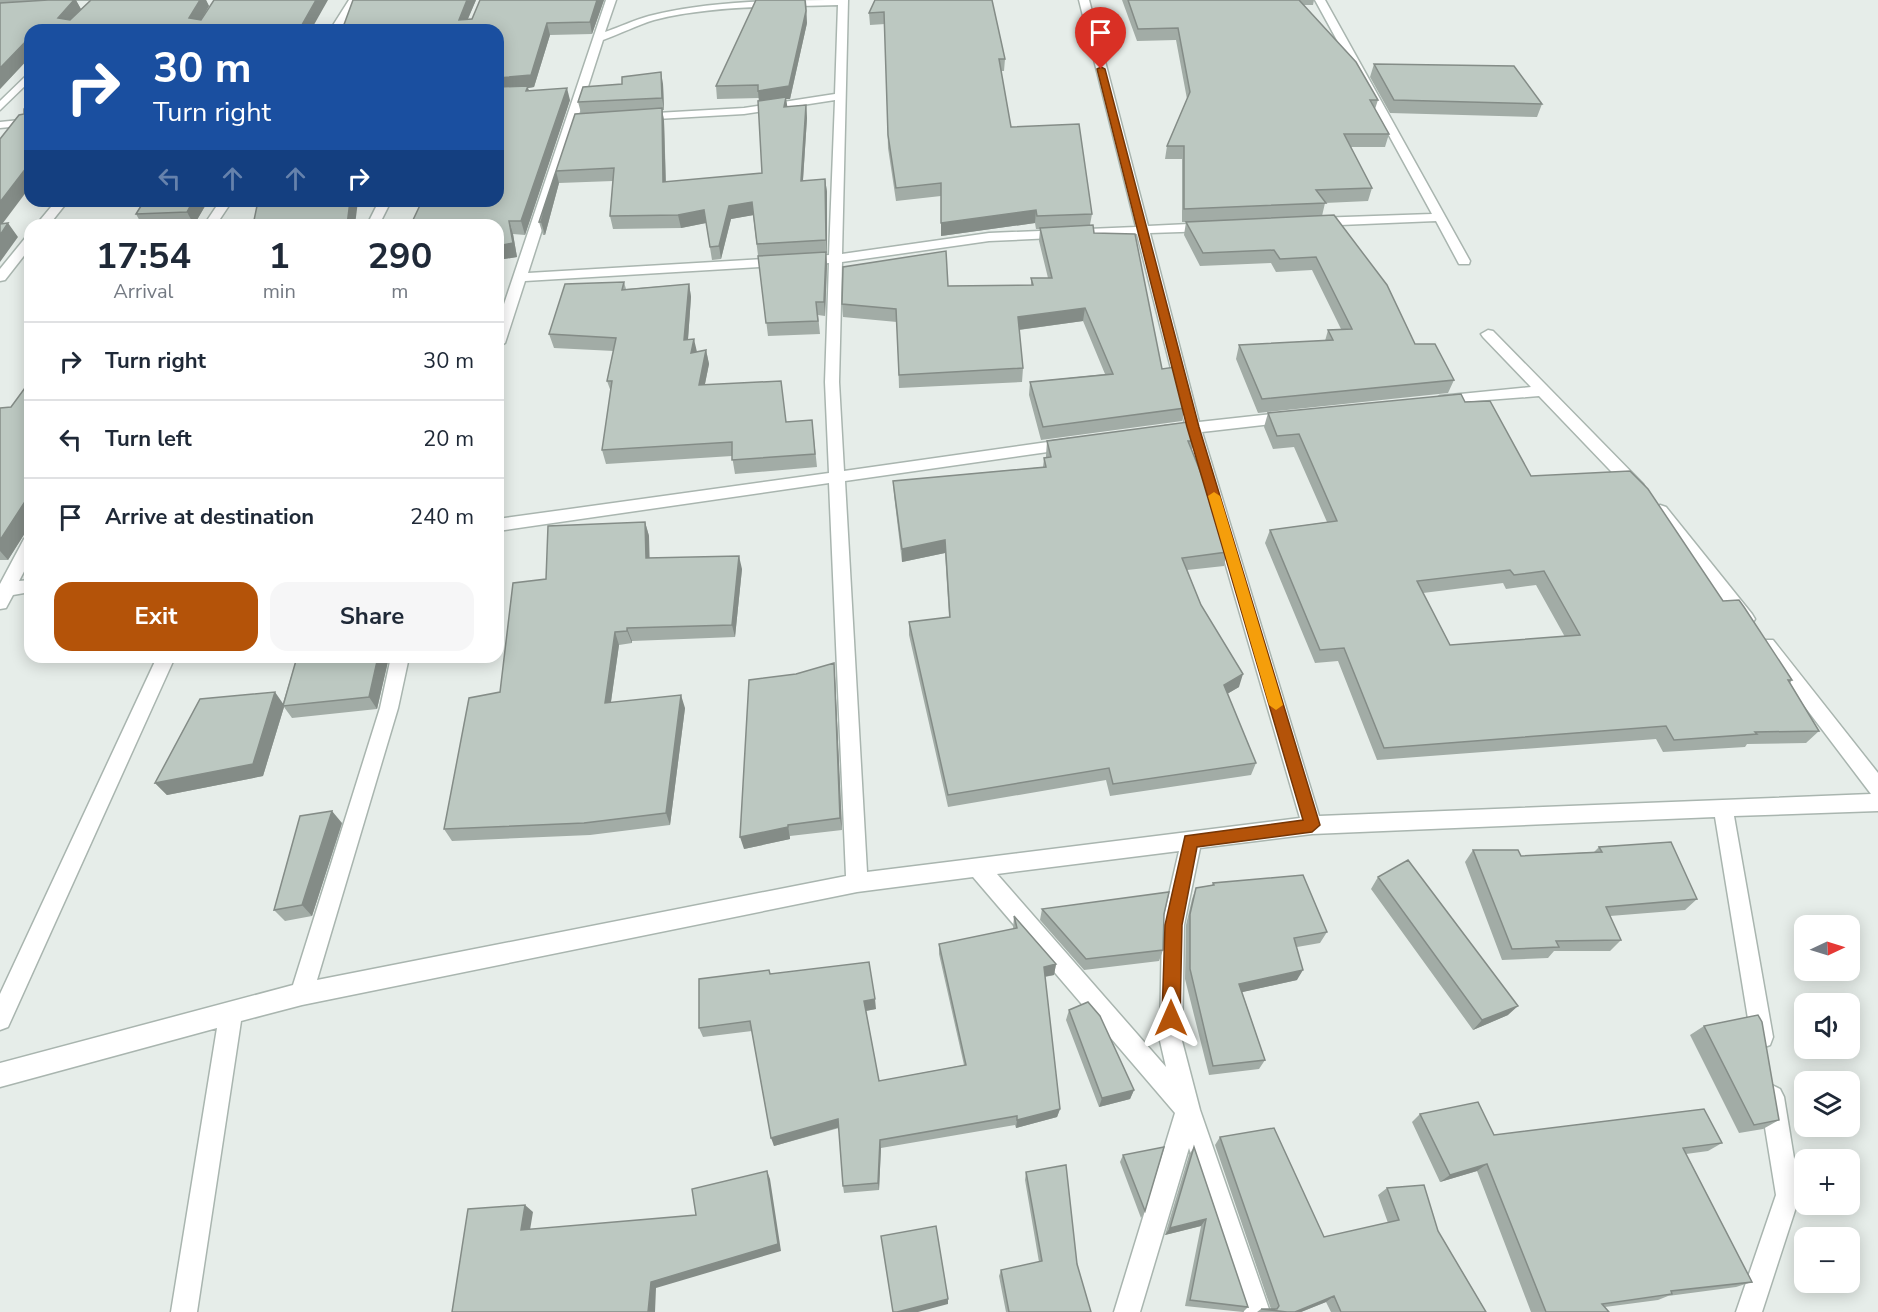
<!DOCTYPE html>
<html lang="en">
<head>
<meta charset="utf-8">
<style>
	body { margin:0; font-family:"Nunito Sans",sans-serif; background:#f6f6f7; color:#1f2937; height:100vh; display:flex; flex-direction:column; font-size:22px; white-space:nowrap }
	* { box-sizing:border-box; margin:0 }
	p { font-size:20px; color:#747a83 }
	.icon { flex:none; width:33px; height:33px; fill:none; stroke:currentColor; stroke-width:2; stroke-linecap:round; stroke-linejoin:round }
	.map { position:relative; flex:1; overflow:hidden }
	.drawer { position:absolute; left:24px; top:219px; width:480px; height:444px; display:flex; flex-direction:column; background:#fff; border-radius:18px; box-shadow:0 3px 15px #0003 }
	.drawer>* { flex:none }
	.banner { position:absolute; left:24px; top:24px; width:480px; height:183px; border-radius:18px; box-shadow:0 3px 15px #0003; background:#1a4fa0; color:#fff; overflow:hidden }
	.needle { width:39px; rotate:86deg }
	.buttons { position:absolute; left:1794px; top:915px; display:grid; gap:12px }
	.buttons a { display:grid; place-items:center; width:66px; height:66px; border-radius:12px; background:#fff; box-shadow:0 3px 15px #0003; font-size:30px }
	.pin { position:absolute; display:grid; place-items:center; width:51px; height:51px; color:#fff; margin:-62px -26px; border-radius:50% 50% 50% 0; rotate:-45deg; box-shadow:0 0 6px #0007 }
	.pin .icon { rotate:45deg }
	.me { position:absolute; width:66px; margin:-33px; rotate:0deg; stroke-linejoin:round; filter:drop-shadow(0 0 4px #0008) }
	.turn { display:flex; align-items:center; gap:21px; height:126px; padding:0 30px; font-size:27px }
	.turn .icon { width:78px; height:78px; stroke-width:2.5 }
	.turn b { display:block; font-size:42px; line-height:51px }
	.lanes { display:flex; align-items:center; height:57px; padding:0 30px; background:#0003; justify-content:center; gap:30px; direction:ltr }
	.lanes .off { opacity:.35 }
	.eta { display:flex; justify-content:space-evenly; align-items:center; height:102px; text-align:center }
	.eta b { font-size:36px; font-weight:700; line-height:42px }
	.action { display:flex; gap:12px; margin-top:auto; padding:12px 30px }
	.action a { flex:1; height:69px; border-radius:18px; background:#b45309; color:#fff; font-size:24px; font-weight:700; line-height:69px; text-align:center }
	.action a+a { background:#f6f6f7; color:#1f2937 }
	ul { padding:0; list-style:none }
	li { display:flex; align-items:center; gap:18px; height:78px; padding:0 30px; border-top:2px solid #e0e1e3 }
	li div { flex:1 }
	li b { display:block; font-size:22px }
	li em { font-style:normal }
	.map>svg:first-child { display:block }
</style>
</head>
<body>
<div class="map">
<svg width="1878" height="1312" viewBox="0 0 1878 1312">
	<rect width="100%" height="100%" fill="#e6ede9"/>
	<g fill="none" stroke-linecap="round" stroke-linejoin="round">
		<defs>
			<path id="minor" d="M349,0H359L340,30H330Z
				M606,0H616L605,32C620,27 634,20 649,16C712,0 783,0 848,0L842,254L989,233L1136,227L1079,0H1089L1148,226L1210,223L1216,227L1210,231L1150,233L1199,422L1290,412L1297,417L1290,422L1202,432L1319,816L1871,794L1758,645L1761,640H1773L1878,773V811L1734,816L1773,1037L1770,1045L1762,1048L1754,1045L1751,1037L1715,817L1312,834L1200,848L1184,925L1182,1041L1200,1110L1270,1312H1244L1189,1148L1140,1312H1114L1175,1113L973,877L857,892L302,1005L241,1021L197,1312H171L217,1028L0,1087V1063L293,985L380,708L391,657H409L398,708L317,980L846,876L829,483L498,531V519L829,473L825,382L829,263L525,281L505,343L498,347V322ZM838,5L835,94L744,108L639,114L633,117L639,120L744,114L835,100L829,255L528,273L603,40C620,34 637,25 654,20C713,5 778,7 838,5ZM1137,234L1185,424L1165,426L1157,431L1165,436L1187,433L1300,818L867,872L845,481L1069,449L1077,444L1069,439L844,471L839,382L842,262L989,241ZM1179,851L1162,925L1160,1041L1166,1067L997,874Z
				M1315,0H1325L1470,261L1469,264H1459L1436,221L1316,226L1310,222L1316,218L1432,214Z
				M30,72V81L0,110V101Z
				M30,119V125L0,128V122Z
				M56,201H68L49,225H36Z
				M220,201H232L216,225H204Z
				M379,201H391L379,225H367Z
				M30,236V248L5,280L0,281V269L26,237Z
				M1488,330L1493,331L1643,484L1645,488L1643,492H1631L1539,396L1435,404L1433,401L1440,396L1531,387L1483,337L1481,334Z
				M1660,505L1666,507L1752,614L1755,619L1752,624H1740L1654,515L1652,511Z
				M30,537V560L19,581L30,580V592L13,595L6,608L0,609V584L24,539Z
				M157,657H175L8,1027L0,1030V994Z
				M1772,1085L1780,1089L1784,1097L1800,1195L1762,1312H1736L1776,1195L1760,1097L1764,1089Z"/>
		</defs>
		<use href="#minor" stroke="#a9b5af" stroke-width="3"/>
		<use href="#minor" fill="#fff" fill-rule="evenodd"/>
	</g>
	<path fill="#a2aca6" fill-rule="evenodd" d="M0,0H206L209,6L201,20L311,30H30V57L0,89ZM76,1H90L81,9Z
		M476,0L468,19L604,0L592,34L550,35L534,87L528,88L529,91L570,100L525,235L513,234L517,257L498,260V225L412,222L498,201V30H342Z
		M875,0L1005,59L1004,71H1001L1011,127L1092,214L1090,225L1162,369L1185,408L1182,421L1041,440L1029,395L1030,382L1105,374L1083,321L1019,330L1023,368L1022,382L899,388L897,322L843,317L842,304L948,286L1031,285V278H1048L1039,241L1040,229H1036L1035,223L941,236V196L896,201L888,148L885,24L870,25L869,13Z
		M1122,0H1314L1313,5H1304L1378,100L1375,109L1389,134L1385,147H1350L1372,188L1368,201L1325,203L1322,216L1415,344L1454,380L1448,393L1258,413L1236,359L1239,345L1325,341L1328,330L1341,329L1312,270L1276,272L1271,263L1200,266L1184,235L1186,222H1182V159H1165L1167,146L1187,99L1176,40L1137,41Z
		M807,23L790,99H786L787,107L806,105L807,118L803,181L825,179L827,192V253H826L827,265L825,316L818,315L820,334L768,336L753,215L731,219L721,259L712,260L706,223L681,228L613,229L610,216L613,181L559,183L545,235H543L539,222L575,114L581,113L578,102L663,84L664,110H662L664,121L666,182L762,173L759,98L717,99L716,86Z
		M1374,64L1542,104L1537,117L1390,113L1370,77Z
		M144,201H208L194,225H142L136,214Z
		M624,282L626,289L689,284L691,297L688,339L697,352L706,350L709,364L705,384L786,422L812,420L817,467L735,474L732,456L606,464L602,450L611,392L607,381L614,351L554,348L549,334Z
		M30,381V525L8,560H0V408L11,407Z
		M1465,402L1531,476L1723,601L1792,680L1790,683L1819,731L1806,743L1747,744L1745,747L1663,752L1656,739L1377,760L1338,661L1315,663L1265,543L1270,530L1327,522L1294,447L1273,449L1264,427L1268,413ZM1503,583L1506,589L1536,585L1565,637L1450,645L1423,593Z
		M1047,441H1194L1192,450L1227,552L1224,566L1187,570L1201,605L1239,687L1227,694L1256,763L1251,775L1110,796L1106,780L948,807L909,635V622L949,617L945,553L902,562L894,495L893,481L1043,467L1044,458H1046V455Z
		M645,522L649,536V558L742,569L735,637L632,641V643L619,645L611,702L685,708L670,825L590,835L452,841L444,829L546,579Z
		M297,657H389L377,709L292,718L284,707L263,776L167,795L155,783L283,703Z
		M835,676L842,830L790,836V839L744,849Z
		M342,823L312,916L285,921L274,910Z
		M1599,847L1697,899L1685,910L1610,916L1621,940L1610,951H1554L1548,958L1502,960L1465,862L1473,850L1521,856L1594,852Z
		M1378,877L1508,1015L1473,1030L1371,889Z
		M1213,883L1327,932L1320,943L1297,947V980L1242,992L1265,1060L1259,1069L1209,1075L1185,979L1186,925L1192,899L1196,888L1212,885Z
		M1042,909L1164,914L1163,950L1159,961L1084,970L1040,920Z
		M1014,916L1056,964L1054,975L1045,977L1060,1109L1057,1117L1016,1128L1015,1125L881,1148L879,1190L844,1193L843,1186L839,1128L774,1146L752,1031L703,1037L699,1028L771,974L876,1009L866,1011L879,1081L964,1065L939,954V944L1013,929Z
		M1069,1010L1134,1090L1130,1099L1099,1107L1066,1020Z
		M1704,1026L1779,1120L1763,1129L1739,1133L1690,1035Z
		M1420,1114L1494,1135L1722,1143L1708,1151L1686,1154L1752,1282L1736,1287L1668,1296L1658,1300L1605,1307L1609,1312H1531L1477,1171L1440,1182L1412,1122Z
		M1220,1137L1324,1237L1388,1223L1378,1195L1387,1188L1438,1231L1486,1312H1331L1326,1302L1301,1312H1257L1261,1309H1271L1215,1145Z
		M1194,1147L1248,1307L1243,1312L1185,1306L1201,1226L1165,1235L1189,1155Z
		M1123,1155L1145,1211L1141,1218L1120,1162Z
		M1026,1172L1077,1264L1091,1312H1006L999,1276L1001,1270L1039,1262L1025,1180Z"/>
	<path fill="#848c87" d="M74,0H76L82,11L65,30L58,18Z
		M200,0H206L209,6L195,30L189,18Z
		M316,0H328L311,30H299Z
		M467,0H476L463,30L459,20Z
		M597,0H604L592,34L590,22Z
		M806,0L807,23L790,99H786L788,110L759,103L758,91Z
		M547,23L550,35L534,87L528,88L531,98L498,91V78Z
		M30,37V57L0,89V68Z
		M661,72L663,84L664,110L662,98Z
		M567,88L570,100L525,235L521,221Z
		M806,105L807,118L802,194L801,181Z
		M662,108L664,121L666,195L663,182Z
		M30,163V187L0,227V202Z
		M556,171L559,183L545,235L541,222Z
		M825,179L827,192V253L826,240Z
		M193,201H208L194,225L187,212Z
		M350,201H358L355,225H347Z
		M752,202L754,215L731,219L721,259L719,246L729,206Z
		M704,210L706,223L681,228L678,215Z
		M1036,210L1035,223L941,236V223Z
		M509,221L513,234L517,257L498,260V246Z
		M8,223L18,237L0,262V235Z
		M826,252L827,265L825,316L824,302Z
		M689,284L691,297L687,353L684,340Z
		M498,286L503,299L498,315Z
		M1085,308L1083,321L1017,330L1018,317Z
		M694,339L697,352L691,353Z
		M706,350L709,364L702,398L699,385Z
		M28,497L30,499V525L8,560L0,551V540Z
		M645,522L649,536L650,572L646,558Z
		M945,540V553L902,562V549Z
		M739,556L742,569L735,637L732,625Z
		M627,628L632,641V643L627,631Z
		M615,632L619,645L609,715L605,703Z
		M378,657H389L377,709L369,697Z
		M834,663L835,676L842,830L840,818Z
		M1243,674L1239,687L1220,698L1224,685Z
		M275,692L284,705L283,706L284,707L263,776L167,795L155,783Z
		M681,695L685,708L670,825L666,813Z
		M332,811L342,823L312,916L302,905Z
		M788,825L790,839L744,849L740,837Z
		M1056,964L1054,975L1042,977L1044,967Z
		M1303,970L1297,980L1234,994L1239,984Z
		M875,999L876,1009L865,1011L864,1001Z
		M1518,1006L1508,1015L1473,1030L1482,1020Z
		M1134,1090L1130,1099L1099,1107L1102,1098Z
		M1060,1109L1057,1117L1016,1128L1017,1120Z
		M838,1119L840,1127L774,1146L771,1138Z
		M880,1140L881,1148L879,1190L878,1183Z
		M1487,1164L1477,1171L1440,1182L1450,1175Z
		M767,1171L770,1179L781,1251L656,1288L655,1312H648L651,1282Z
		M525,1205L533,1212L529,1236L521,1230Z
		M1206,1219L1201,1226L1165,1235L1170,1228Z
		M1334,1296L1326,1302L1301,1312H1295Z
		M948,1299V1304L918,1312H897Z"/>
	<path fill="#bcc8c1" stroke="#848c87" stroke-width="1.5" fill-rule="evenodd" d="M48,0H74L58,18L70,20L91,0H200L189,18L201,20L214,0H316L299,30H46L41,26L37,30H30V37L0,68V3Z
		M353,0H467L459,20L472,19L480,0H597L590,22L547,23L531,75L498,78V30H342Z
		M756,0H805L806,11L789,86L758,91V85L716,86Z
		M875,0H992L1005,59H999L1011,127L1079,124L1092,214L1037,216L1036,210L941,223V183L896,188L888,135L884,12L869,13Z
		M1128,0H1299L1356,62L1378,100H1370L1389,134H1344L1372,188L1316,190L1326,203L1184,209V146H1167L1190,92L1178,28L1138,29Z
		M1374,64L1514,66L1542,104L1394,100Z
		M661,72L662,98L578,102L583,87L622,84V77Z
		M528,86L526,91L567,88L521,221H509L513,243L498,246V225H388L412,222L422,201H498V87Z
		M786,97L784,107L806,105L801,181L825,179L826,240L757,244L752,202L729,206L719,246L710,247L704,210L678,215L610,216L614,168L556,171L541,222H539L575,114L662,108L663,182L762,173L758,101Z
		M30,101V163L0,202V139L19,115L24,114V109Z
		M144,201H193L187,212L136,214Z
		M258,201H350L347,225H253Z
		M1334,215L1387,285L1415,344H1435L1454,380L1262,399L1239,345L1333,340L1328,330L1352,329L1316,257L1280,259L1274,250L1203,253L1186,222Z
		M8,223L0,235V224Z
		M1093,225L1094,233L1135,234L1162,369L1175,367L1185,408L1043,427L1030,382L1113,374L1085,308L1018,317L1023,368L899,375L896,309L842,304L843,267L946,251L948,286L1033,285L1031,278H1052L1040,228Z
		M826,252L824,302H816L818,321L766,323L758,256Z
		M624,282L622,290L689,284L684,340L694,339L691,353L706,350L699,385L781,381L786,422L812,420L815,454L732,460V442L602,450L612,381H607L616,338L549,334L565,284Z
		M30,381V497H28L0,540V408L11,407Z
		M1461,394L1465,402L1490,401L1531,476L1630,471L1648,489L1723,601L1739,600L1744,607L1792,680H1788L1819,731L1755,732L1757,734L1674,740L1666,726L1384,748L1344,648L1320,650L1270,530L1337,521L1299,434L1277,436L1268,413ZM1510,570L1514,575L1544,571L1580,635L1450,645L1417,581Z
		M1188,422L1194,441H1188L1209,493L1227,552L1182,558L1201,605L1243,674L1224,685L1256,763L1113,784L1109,768L948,795L909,622L950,617L945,540L902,549L893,481L1046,467L1044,458L1051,457L1047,441Z
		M645,522L646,558L739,556L732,625L627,628V631L615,632L605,703L681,695L666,813L584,823L444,829L469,698L500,692L513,583L546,579L548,526Z
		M297,657H378L369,697L283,706Z
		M834,663L840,818L788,825V827L740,837L749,680L796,674Z
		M275,692L253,764L155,783L200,699Z
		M332,811L302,905L274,910L300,816Z
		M1671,842L1697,899L1606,907L1621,940L1556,941L1559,947L1512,949L1473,850H1518L1521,856L1602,852L1599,847Z
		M1408,860L1518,1006L1482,1020L1378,877Z
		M1303,875L1327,932L1294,938L1303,970L1239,984L1265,1060L1213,1066L1190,969V914L1196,888L1214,885L1213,883Z
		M1169,892L1164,914L1163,950L1086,959L1042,909Z
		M1014,916L1056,964L1044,967L1060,1109L1017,1120V1116L880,1140L878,1183L843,1186L838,1119L771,1138L750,1021L699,1028V979L769,970L770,974L869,962L875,999L864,1001L879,1081L966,1065L939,944L1017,928Z
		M1088,1002L1100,1016L1134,1090L1102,1098L1069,1010Z
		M1758,1015L1762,1022L1779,1120L1754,1125L1704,1026Z
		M1478,1102L1494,1135L1704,1109L1722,1143L1683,1148L1752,1282L1671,1291L1672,1294L1602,1304L1609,1312H1546L1487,1164L1450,1175L1420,1114Z
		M1274,1128L1324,1237L1399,1220L1387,1188L1424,1185L1438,1231L1486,1312H1341L1334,1296L1295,1312H1287L1261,1309H1277L1279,1306L1220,1137Z
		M1164,1147L1145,1211L1123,1155Z
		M1194,1147L1248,1307L1190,1300L1206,1219L1170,1228Z
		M1066,1165L1077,1264L1091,1312H1009L1001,1270L1042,1261L1026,1172Z
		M767,1171L778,1244L651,1282L648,1312H452L468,1209L525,1205L521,1230L696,1215L692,1189Z
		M936,1226L948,1299L897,1312H893L881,1236Z"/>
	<path fill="#b45309" stroke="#753606" stroke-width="1.5" d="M1101,67L1105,69L1199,427L1320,825L1312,832L1197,847L1182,925L1180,1018L1177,1024L1171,1026L1165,1024L1162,1018L1165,925L1185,836L1303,820L1187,427L1097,69Z"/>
	<path fill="#f59e0b" d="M1214,492L1220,496L1283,705L1276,710L1269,705L1208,496Z"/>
</svg>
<div class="buttons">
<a><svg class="needle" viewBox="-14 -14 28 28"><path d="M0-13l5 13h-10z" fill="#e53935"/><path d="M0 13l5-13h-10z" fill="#747a83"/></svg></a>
<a><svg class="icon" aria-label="sound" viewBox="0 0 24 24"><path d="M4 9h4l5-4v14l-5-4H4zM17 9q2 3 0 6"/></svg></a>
<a><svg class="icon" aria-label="layers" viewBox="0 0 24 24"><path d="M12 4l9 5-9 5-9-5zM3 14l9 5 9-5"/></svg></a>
<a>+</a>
<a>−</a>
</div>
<div class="pin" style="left:1101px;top:69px;background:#d93025"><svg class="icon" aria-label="arrive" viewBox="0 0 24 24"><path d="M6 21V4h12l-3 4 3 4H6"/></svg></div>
<svg class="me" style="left:1171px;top:1018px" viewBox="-20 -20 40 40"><path d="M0-17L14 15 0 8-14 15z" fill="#b45309" stroke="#fff" stroke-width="4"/></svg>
<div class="banner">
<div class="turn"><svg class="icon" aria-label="right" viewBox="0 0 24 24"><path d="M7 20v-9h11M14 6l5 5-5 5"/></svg><div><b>30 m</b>Turn right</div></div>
<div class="lanes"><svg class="icon off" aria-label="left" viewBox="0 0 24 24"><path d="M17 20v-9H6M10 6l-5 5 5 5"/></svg><svg class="icon off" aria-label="ahead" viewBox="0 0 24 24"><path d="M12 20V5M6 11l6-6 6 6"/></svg><svg class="icon off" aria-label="ahead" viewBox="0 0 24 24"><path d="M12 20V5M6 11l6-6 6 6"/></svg><svg class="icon" aria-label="right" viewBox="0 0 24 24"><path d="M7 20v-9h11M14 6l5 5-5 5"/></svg></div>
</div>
<section class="drawer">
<div class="eta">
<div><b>17:54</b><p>Arrival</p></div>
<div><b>1</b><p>min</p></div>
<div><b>290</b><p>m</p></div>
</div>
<ul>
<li><svg class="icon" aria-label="right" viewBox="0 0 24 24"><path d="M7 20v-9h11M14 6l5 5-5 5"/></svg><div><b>Turn right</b></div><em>30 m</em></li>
<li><svg class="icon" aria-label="left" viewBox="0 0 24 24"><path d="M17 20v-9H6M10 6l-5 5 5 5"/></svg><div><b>Turn left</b></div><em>20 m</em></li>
<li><svg class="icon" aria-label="arrive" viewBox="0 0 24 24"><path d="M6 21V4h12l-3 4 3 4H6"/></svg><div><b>Arrive at destination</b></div><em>240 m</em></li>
</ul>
<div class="action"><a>Exit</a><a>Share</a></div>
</section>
</div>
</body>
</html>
